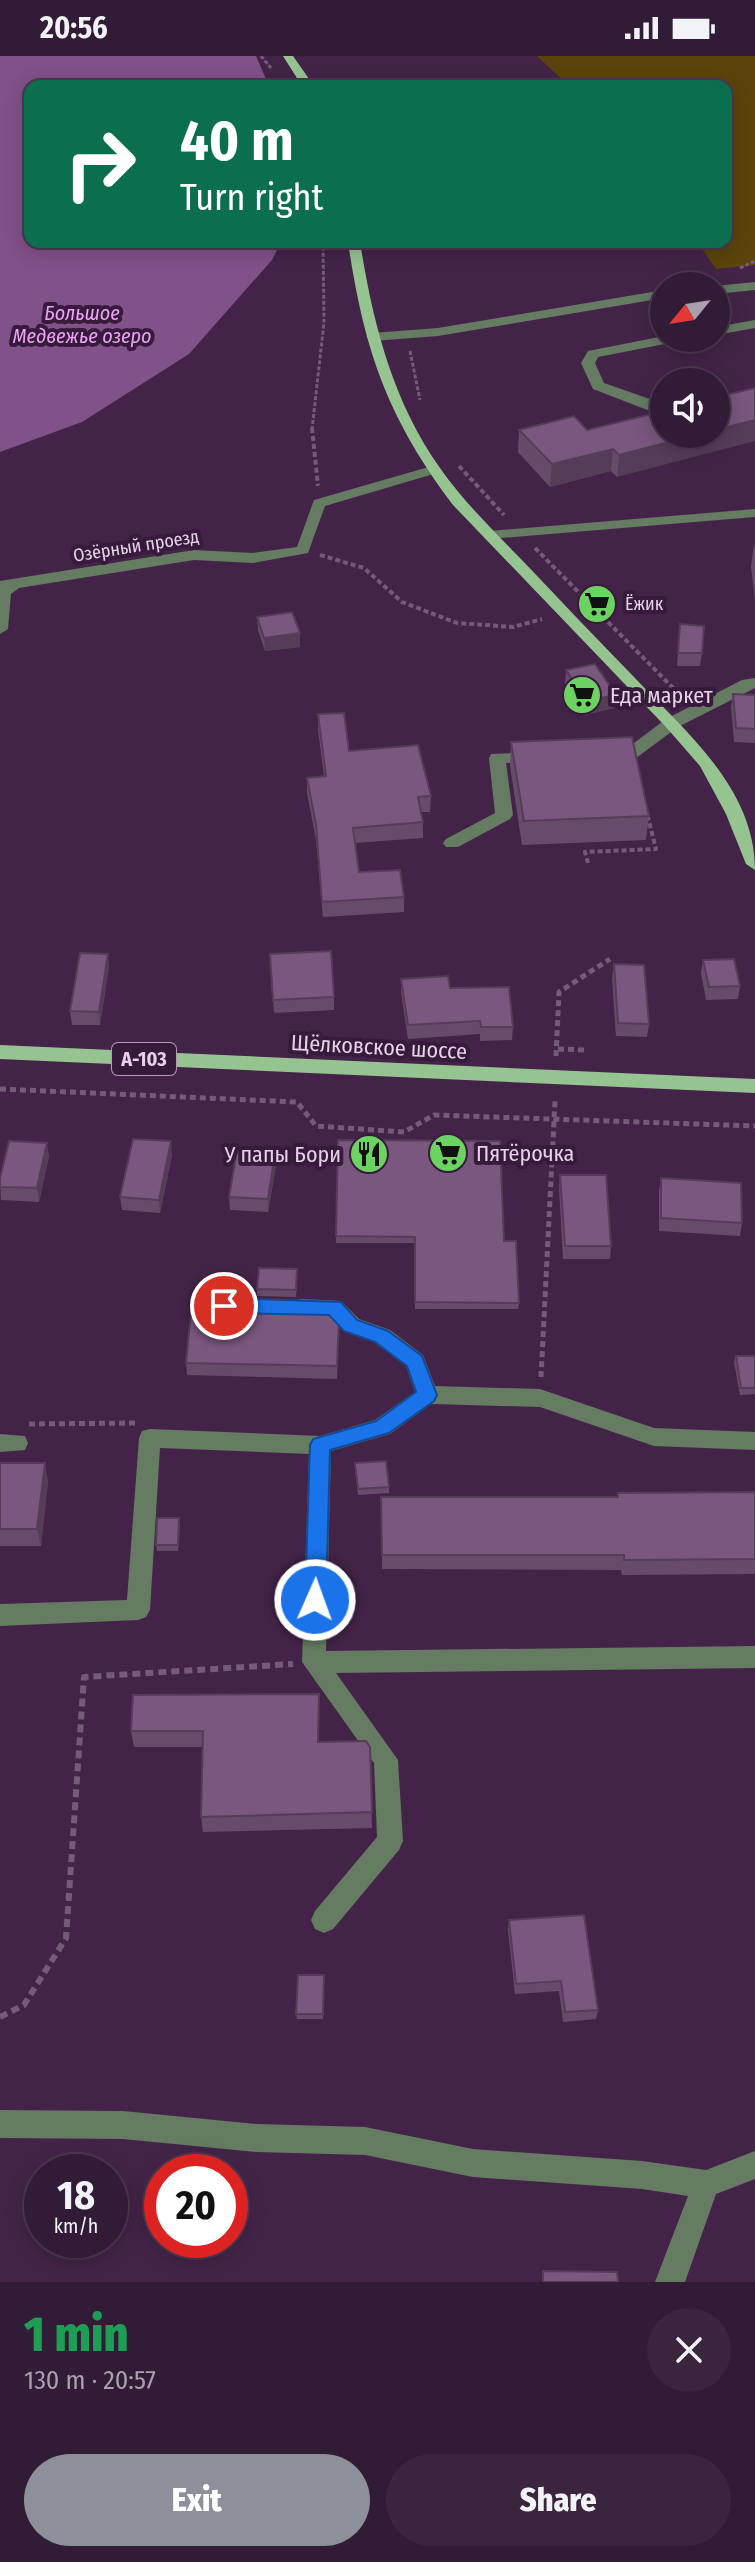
<!DOCTYPE html>
<html lang="en">
<head>
<meta charset="utf-8">
<style>
	body { margin:0; font-family:"Fira Sans Condensed",sans-serif; background:#3a243e; color:#f1f3f6; height:100vh; display:flex; flex-direction:column; font-size:30px; white-space:nowrap }
	* { box-sizing:border-box; margin:0 }
	p { font-size:26px; color:#a8a1ad }
	.icon { flex:none; width:44px; height:44px; fill:none; stroke:currentColor; stroke-width:2; stroke-linecap:round; stroke-linejoin:round }
	.map { position:relative; height:2226px; overflow:hidden }
	.sheet { display:flex; flex-direction:column; background:#321b36; flex:1 }
	.sheet>* { flex:none }
	.guide { position:absolute; left:24px; top:24px; width:708px; height:168px; border-radius:16px; box-shadow:0 4px 20px #0003,0 0 0 2px #4d3951; background:#0b6e4f; color:#fff; overflow:hidden }
	.needle { width:52px; rotate:240deg }
	.fabs { position:absolute; left:650px; top:216px; display:grid; gap:16px }
	.fabs a { display:grid; place-items:center; width:80px; height:80px; border-radius:50%; background:#321b36; box-shadow:0 4px 20px #0003,0 0 0 2px #4d3951; font-size:40px }
	.speed { position:absolute; left:24px; top:2098px; display:flex; gap:16px; font-size:40px; font-weight:700; text-align:center }
	.speed>* { display:grid; place-content:center; width:104px; height:104px; border-radius:50%; background:#321b36; box-shadow:0 4px 20px #0003,0 0 0 2px #4d3951; line-height:1 }
	.speed small { font-size:20px; font-weight:400 }
	.speed .limit { border:12px solid #d22; background:#fff; color:#111 }
	.pin { position:absolute; display:grid; place-items:center; width:68px; height:68px; color:#fff; margin:-34px; border:4px solid #fff; border-radius:50%; box-shadow:0 2px 8px #0007 }
	.me { position:absolute; width:88px; margin:-44px; rotate:2deg; stroke-linejoin:round; filter:drop-shadow(0 0 6px #0008) }
	.turn { display:flex; align-items:center; gap:28px; height:168px; padding:0 24px; font-size:36px }
	.turn .icon { width:104px; height:104px; stroke-width:2.5 }
	.turn b { display:block; font-size:56px; line-height:68px }
	.round { display:grid; place-items:center; flex:none; width:84px; height:84px; border-radius:42px; background:#3a243e }
	.head { display:flex; align-items:center; justify-content:space-between; height:136px; padding:0 24px }
	h1 { font-size:48px; font-weight:800; line-height:60px; color:#1e9e55 }
	.primary-button { display:flex; gap:16px; margin-top:auto; padding:16px 24px }
	.primary-button a { flex:1; height:92px; border-radius:48px; background:#8c9099; color:#fff; font-size:32px; font-weight:800; line-height:92px; text-align:center }
	.primary-button a+a { background:#3a243e; color:#f1f3f6 }
	.status { display:flex; justify-content:space-between; align-items:center; height:56px; padding:0 40px; background:#321b36; direction:ltr }
	.status svg { height:22px; fill:currentColor }
	.map>svg:first-child { display:block }
</style>
</head>
<body>
<div class="status"><b>20:56</b><svg viewBox="0 0 49 12"><path d="M0 12V9h3v3zM5 12V6h3v6zM10 12V3h3v9zM15 12V0h3v12zM26 1h20v11H26zM47 4h2v5h-2z"/></svg></div>
<div class="map">
<svg width="755" height="2226" viewBox="0 0 755 2226">
	<rect width="100%" height="100%" fill="#432448"/>
	<path fill="#5b430c" d="M537,0H755V209L716,213L697,186H726V30H569Z"/>
	<path fill="#815189" d="M0,0H256L269,30H30V186H281L272,204L189,298L82,366L0,396Z"/>
	<g fill="none" stroke-linecap="round" stroke-linejoin="round">
		<path stroke="#755a7a" stroke-width="3" stroke-dasharray="4 2" stroke-linecap="butt" d="M261,0L271,12
			M740,212L755,205
			M690,230L704,226
			M410,295L420,344
			M312,374L324,266L323,186"/>
		<path stroke="#755a7a" stroke-width="4" stroke-dasharray="5 3" stroke-linecap="butt" d="M312,372L318,430
			M459,410L504,459
			M535,492L683,642
			M320,499L364,512L402,546L457,567L513,571L542,563
			M588,807L585,796L656,793L647,758"/>
		<path stroke="#755a7a" stroke-width="5" stroke-dasharray="6 4" stroke-linecap="butt" d="M558,993L585,994
			M556,1000L559,936L610,903
			M0,1033L297,1046L316,1070L404,1076L434,1059L755,1070
			M541,1321L555,1045
			M29,1368L135,1367"/>
		<path stroke="#755a7a" stroke-width="6" stroke-dasharray="8 5" stroke-linecap="butt" d="M0,1961L24,1949L66,1882L84,1621L293,1608"/>
		<path fill="#657b62" fill-rule="evenodd" d="M755,226V234L716,238V230Z
			M664,234V242L438,280L373,285L366,281L373,277L438,272Z
			M755,264V272L716,279V271Z
			M664,280L682,282L675,286L598,301L595,307L604,327L664,348V356L650,355L593,333L581,307L588,295Z
			M432,410L439,414L437,417L325,450L308,497L253,507L194,504L19,532L11,538L8,573L0,578V525L194,494L253,497L297,491L314,444Z
			M755,453V461L489,483L482,479L489,475Z
			M755,622V632L678,671L636,702L611,703L603,698L611,693H626L666,663L742,624Z
			M535,696L541,697L543,701L541,705L506,707L513,759L510,763L458,791H446L443,787L446,783L495,757L489,702L491,698Z
			M301,1243L341,1245L359,1263L390,1274L423,1299L435,1330L540,1333L654,1372L755,1376V1394L654,1390L540,1351L431,1348L390,1378L331,1395L326,1595L755,1590V1612L336,1617L398,1704L403,1785L399,1794L333,1873L324,1877L315,1873L311,1864L315,1855L377,1781L374,1707L302,1606L309,1398L160,1392L150,1554L146,1561L138,1564L0,1570V1548L127,1544L139,1382L142,1375L150,1373L320,1380L375,1364L415,1336L406,1310L374,1286L343,1275L329,1259L294,1257L290,1251L294,1245Z
			M0,1378L25,1380L28,1387L25,1394L0,1396Z
			M0,2054L123,2055L257,2068L365,2071L473,2093L642,2105L706,2114L755,2095V2123L716,2138L685,2226H655L688,2140L642,2133L473,2121L365,2099L257,2096L123,2083L0,2082Z"/>
		<path fill="#96c491" fill-rule="evenodd" d="M283,0H293L314,30H302Z
			M348,186H360C373,267 392,344 440,412C463,445 492,473 520,502C558,542 595,581 633,620C685,675 755,732 755,814L746,808L726,758L700,710L666,671L453,449C387,361 364,294 348,186Z
			M0,989L755,1023V1037L0,1003Z"/>
	</g>
	<path fill="#684b6c" d="M664,355L617,421L611,415L550,431L518,396L519,374H587Z
		M754,488H755V544L751,511Z
		M257,561L300,577V591L265,595L258,574Z
		M680,568L702,597L700,610H677Z
		M566,614L614,652L585,659L565,628Z
		M733,638L755,639V687L734,686L731,651Z
		M318,658L349,695L431,740L430,756H421L423,766V782L355,787L359,816L404,841V856L323,861L316,784L307,737V722L324,720L318,674Z
		M511,686L649,760L646,784L522,789L510,710Z
		M270,898L334,941V954L274,957Z
		M703,904L740,930L738,943L706,944L701,917Z
		M614,908L649,968L647,981L616,980L612,922Z
		M109,911L100,969H72L70,955Z
		M401,923L450,932L513,971L512,984L480,985V978L408,983L401,936Z
		M338,1084L504,1185L519,1247L518,1253H415L414,1187H336Z
		M172,1099L160,1157L122,1154L120,1141Z
		M49,1100L39,1146L1,1144L0,1122Z
		M276,1110L268,1156L230,1154L229,1141Z
		M560,1119L611,1190L610,1203H563L559,1132Z
		M661,1122L742,1167L740,1180L659,1175V1135Z
		M297,1219L296,1241L257,1240V1233Z
		M339,1263L337,1323L187,1319L186,1307Z
		M736,1300H755V1338L740,1339L734,1306Z
		M0,1407L48,1425L41,1490H0Z
		M355,1413L389,1431V1437L358,1439Z
		M755,1436V1518L622,1519L621,1514L382,1513L381,1441H617L618,1437Z
		M180,1468L178,1495H157L156,1489Z
		M319,1638V1686L370,1691L372,1772L203,1776L201,1761L203,1691H134L131,1675Z
		M509,1864L598,1954L596,1963L563,1966L559,1935L515,1938L508,1874Z
		M324,1919L323,1963H297L296,1958Z"/>
	<path fill="#553d58" d="M755,364V385L617,421L619,399L700,378H716V374Z
		M613,393L611,415L550,431L552,408Z
		M300,577V591L265,595L264,582Z
		M616,639L614,652L585,659L586,645Z
		M108,898L109,911L100,969L99,956Z
		M171,1085L172,1099L160,1157L159,1144Z
		M47,1087L49,1100L39,1146L37,1132Z
		M275,1097L276,1110L268,1156V1143Z
		M45,1407L48,1425L41,1490L37,1473Z"/>
	<path fill="#79577e" stroke="#553d58" stroke-width="2" d="M755,332V364L716,374V341Z
		M664,355V378H700L619,399L613,393L552,408L519,374L574,360L587,374Z
		M292,556L300,577L264,582L257,561Z
		M680,568L704,570L702,597H678Z
		M595,608L616,639L586,645L566,614Z
		M733,638L755,639V673L736,672Z
		M344,657L349,695L418,689L431,740L418,741L423,766L353,772L359,816L400,814L404,841L322,846L316,769L307,722L326,720L318,658Z
		M632,681L649,760L524,765L511,686Z
		M331,895L334,941L273,944L270,898Z
		M80,897L108,898L99,956L70,955Z
		M734,903L740,930L709,931L703,904Z
		M614,908L644,909L649,968L618,967Z
		M448,920L450,932L509,931L513,971H481L480,965L408,969L401,923Z
		M133,1083L171,1085L159,1144L120,1141Z
		M338,1084L500,1085L504,1185H516L519,1247L415,1246V1181L336,1180Z
		M9,1085L47,1087L37,1132L0,1131V1122Z
		M237,1094L275,1097L268,1143L229,1141Z
		M560,1119H606L611,1190H565Z
		M661,1122L741,1127L742,1167L661,1162Z
		M259,1212L297,1213L296,1234L257,1233Z
		M192,1246L327,1249L339,1263L337,1310L186,1307Z
		M736,1300H755V1332H741Z
		M386,1405L389,1431L358,1433L355,1407Z
		M0,1407H45L37,1473H0Z
		M755,1436V1503L624,1504V1499H382L381,1441H618V1437Z
		M157,1462H179L178,1489H156Z
		M319,1638L318,1686L366,1685L370,1691L372,1756L201,1761L203,1675H131L133,1639Z
		M584,1859L598,1954L565,1956L561,1925L516,1928L509,1864Z
		M298,1919H324L323,1958H296Z
		M543,2215L617,2216L618,2226H543Z"/>
	<path fill="#1a73e8" stroke="#114b97" stroke-width="2" d="M224,1242L341,1246L357,1264L388,1275L422,1300L437,1339L434,1345L389,1377L330,1394L326,1544L323,1551L315,1553L308,1551L305,1544L310,1389L313,1383L376,1365L416,1336L407,1310L375,1286L344,1275L329,1259L224,1257L218,1255L215,1250L218,1244Z"/>
	<defs>
		<symbol id="supermarket-disc" viewBox="-11 -11 22 22"><circle r="9.5" fill="#6cd362" stroke="#381a3d"/><path d="M-6-5.5h2.5l.6 2H6L4.5 2H-2.5L-4.4-4H-6ZM-1.5 3.2a1.3 1.3 0 1 0 .1 0ZM3 3.2a1.3 1.3 0 1 0 .1 0Z" fill="#111"/></symbol>
		<symbol id="restaurant-disc" viewBox="-11 -11 22 22"><circle r="9.5" fill="#6cd362" stroke="#381a3d"/><path d="M-5-6h1v4h1v-4h1v4h1v-4h1v5L-1.5 .5V6h-2V.5L-5-1ZM5-6V6H3V1.5H1.5Q1.5-4 5-6Z" fill="#111"/></symbol>
	</defs>
	<g fill-rule="evenodd">
		<use href="#supermarket-disc" x="575" y="526" width="44" height="44"/>
		<use href="#supermarket-disc" x="560" y="617" width="44" height="44"/>
		<use href="#supermarket-disc" x="426" y="1075" width="44" height="44"/>
		<use href="#restaurant-disc" x="347" y="1076" width="44" height="44"/>
	</g>
	<g text-anchor="middle" dominant-baseline="central" stroke-width="8" stroke-linejoin="round" paint-order="stroke">
		<g font-size="18" fill="#e6d3e9" stroke="#381a3d">
			<text transform="translate(136 490) rotate(-9)">Озёрный проезд</text>
		</g>
		<g font-size="18" fill="#e6d3e9" stroke="#381a3d" text-anchor="start">
			<text x="625" y="548">Ёжик</text>
		</g>
		<g font-size="20" font-style="italic" fill="#eaa4f4" stroke="#381a3d">
			<text x="82" y="257">Большое<tspan x="82" dy="23">Медвежье озеро</tspan></text>
		</g>
		<rect fill="#381a3d" stroke="#b29cb5" stroke-width="2" x="112" y="987" width="64" height="32" rx="6"/>
		<g font-size="20" font-weight="bold" fill="#e6d3e9">
			<text x="144" y="1003">А-103</text>
		</g>
		<g font-size="22" fill="#e6d3e9" stroke="#381a3d" text-anchor="start">
			<text x="610" y="639">Еда маркет</text>
			<text x="476" y="1097">Пятёрочка</text>
			<text x="341" y="1098" text-anchor="end">У папы Бори</text>
		</g>
		<g font-size="22" fill="#e6d3e9" stroke="#381a3d">
			<text transform="translate(379 991) rotate(3)">Щёлковское шоссе</text>
		</g>
	</g>
</svg>
<div class="fabs">
<a><svg class="needle" viewBox="-14 -14 28 28"><path d="M0-13l5 13h-10z" fill="#e53935"/><path d="M0 13l5-13h-10z" fill="#a8a1ad"/></svg></a>
<a><svg class="icon" aria-label="sound" viewBox="0 0 24 24"><path d="M4 9h4l5-4v14l-5-4H4zM17 9q2 3 0 6"/></svg></a>
</div>
<div class="speed"><div>18<small>km/h</small></div><div class="limit">20</div></div>
<div class="pin" style="left:224px;top:1250px;background:#d93025"><svg class="icon" aria-label="arrive" viewBox="0 0 24 24"><path d="M6 21V4h12l-3 4 3 4H6"/></svg></div>
<svg class="me" style="left:315px;top:1544px" viewBox="-20 -20 40 40"><circle r="17" fill="#1a73e8" stroke="#fff" stroke-width="3"/><path d="M0-11L8 9 0 5-8 9z" fill="#fff"/></svg>
<div class="guide">
<div class="turn"><svg class="icon" aria-label="right" viewBox="0 0 24 24"><path d="M7 20v-9h11M14 6l5 5-5 5"/></svg><div><b>40 m</b>Turn right</div></div>
</div>
</div>
<section class="sheet">
<div class="head"><div><h1>1 min</h1><p>130 m · 20:57</p></div><a class="round"><svg class="icon" aria-label="close" viewBox="0 0 24 24"><path d="M6 6l12 12M18 6L6 18"/></svg></a></div>
<div class="primary-button"><a>Exit</a><a>Share</a></div>
</section>
</body>
</html>
